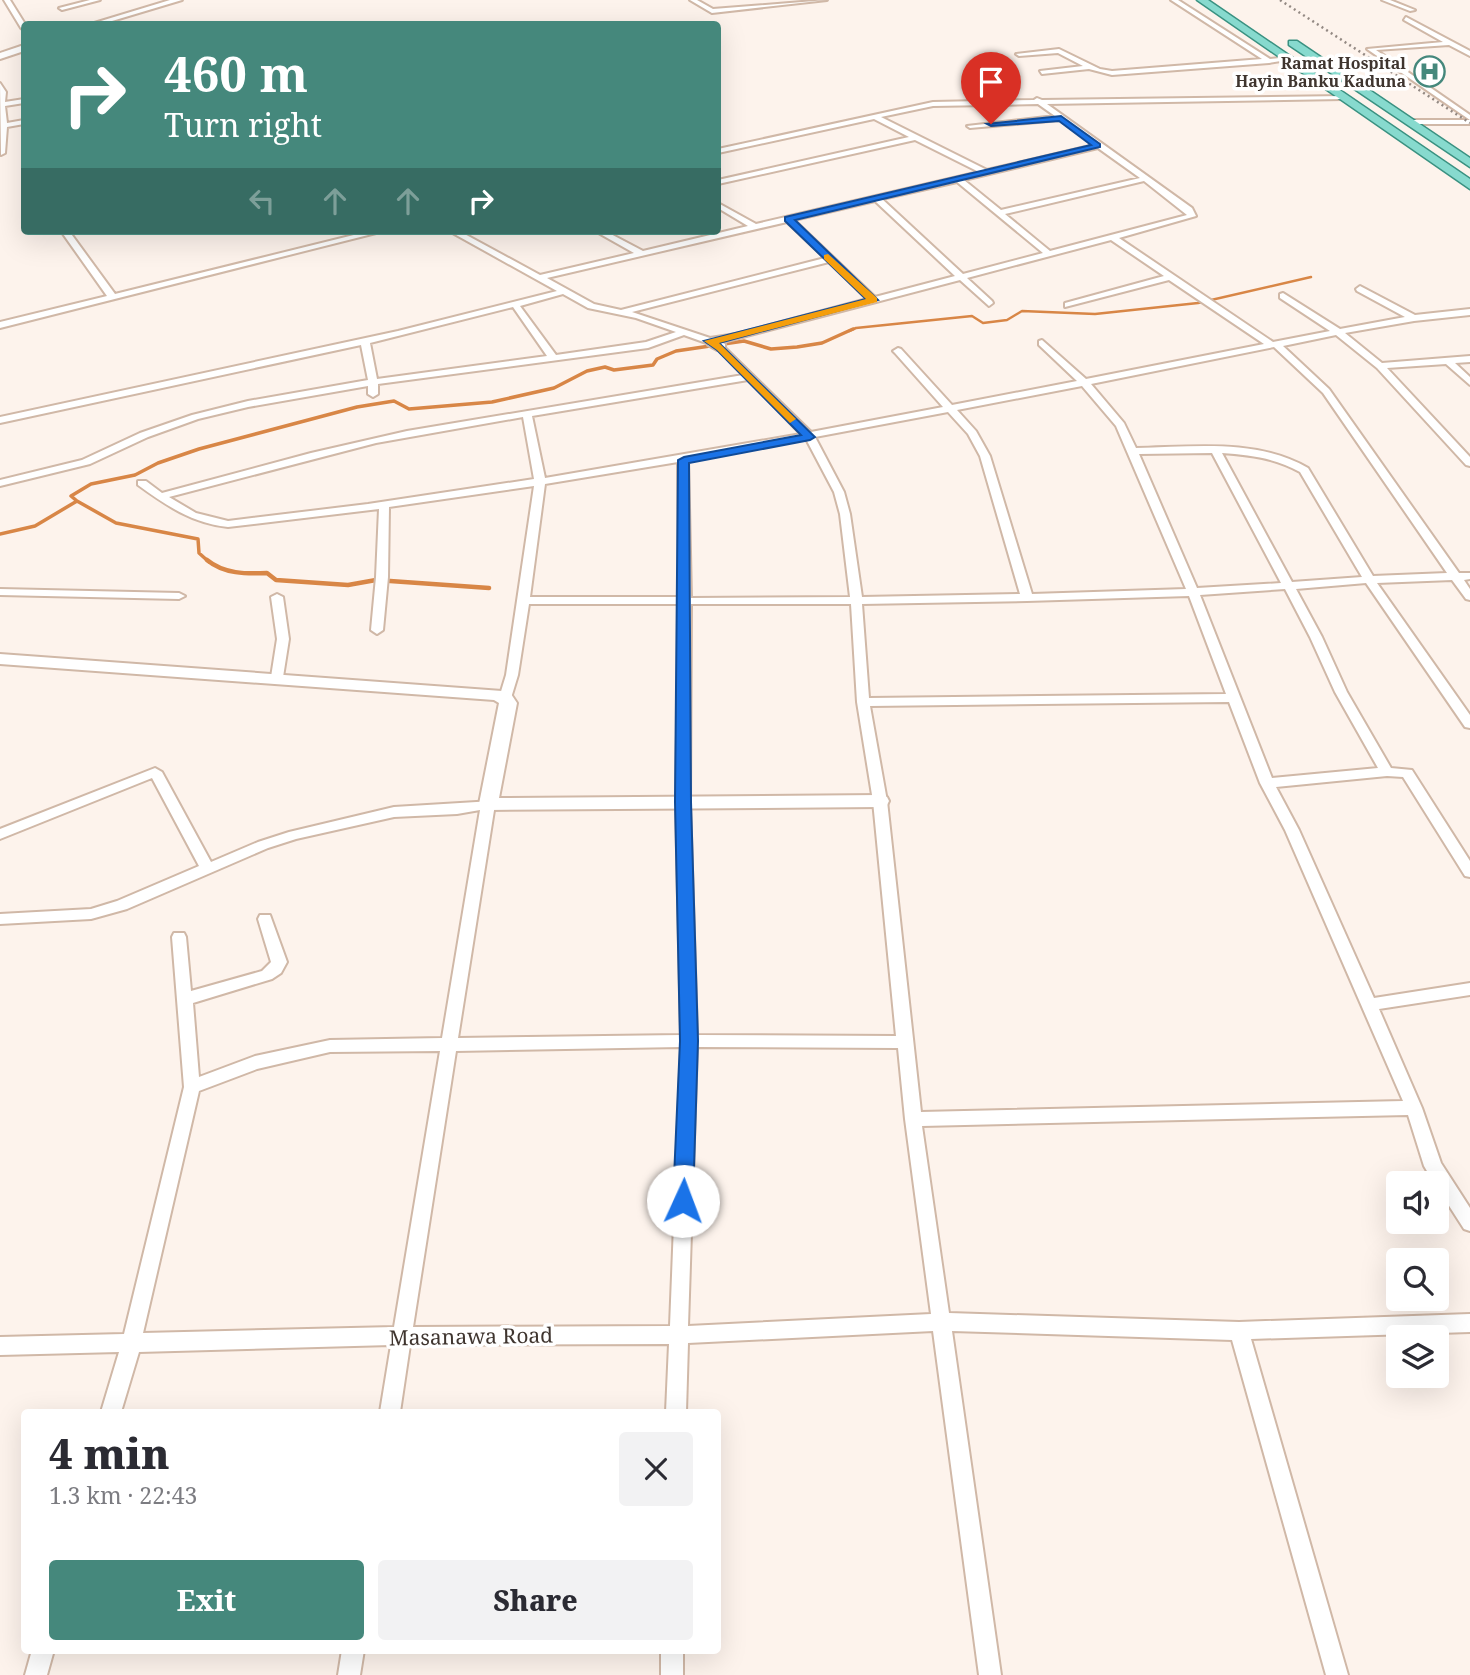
<!DOCTYPE html>
<html lang="en">
<head>
<meta charset="utf-8">
<style>
	body { margin:0; font-family:"Noto Serif",serif; background:#f2f2f3; color:#2b2b33; height:100vh; display:flex; flex-direction:column; font-size:26px; white-space:nowrap }
	* { box-sizing:border-box; margin:0 }
	p { font-size:23px; color:#7c7c81 }
	.icon { flex:none; width:38px; height:38px; fill:none; stroke:currentColor; stroke-width:2; stroke-linecap:round; stroke-linejoin:round }
	.map { position:relative; flex:1; overflow:hidden }
	.sheet { position:absolute; left:21px; top:1409px; width:700px; height:245px; display:flex; flex-direction:column; background:#fff; border-radius:7px; box-shadow:0 7px 28px #0002 }
	.sheet>* { flex:none }
	.top-card { position:absolute; left:21px; top:21px; width:700px; height:214px; border-radius:7px; box-shadow:0 7px 28px #0002; background:#45887c; color:#fff; overflow:hidden }
	.controls { position:absolute; left:1386px; top:1171px; display:grid; gap:14px }
	.controls a { display:grid; place-items:center; width:63px; height:63px; border-radius:7px; background:#fff; box-shadow:0 7px 28px #0002; font-size:35px }
	.pin { position:absolute; display:grid; place-items:center; width:60px; height:60px; color:#fff; margin:-72px -30px; border-radius:50% 50% 50% 0; rotate:-45deg; box-shadow:0 0 7px #0007 }
	.pin .icon { rotate:45deg }
	.me { position:absolute; width:77px; margin:-38px; rotate:2deg; stroke-linejoin:round; filter:drop-shadow(0 0 5px #0008) }
	.turn { display:flex; align-items:center; gap:24px; height:147px; padding:0 28px; font-size:32px }
	.turn .icon { width:91px; height:91px; stroke-width:2.5 }
	.turn b { display:block; font-size:49px; line-height:60px }
	.lanes { display:flex; align-items:center; height:66px; padding:0 28px; background:#0003; justify-content:center; gap:35px; direction:ltr }
	.lanes .off { opacity:.35 }
	.round { display:grid; place-items:center; flex:none; width:74px; height:74px; border-radius:7px; background:#f2f2f3 }
	.head { display:flex; align-items:center; justify-content:space-between; height:119px; padding:0 28px }
	h1 { font-size:42px; font-weight:800; line-height:52px }
	.button { display:flex; gap:14px; margin-top:auto; padding:14px 28px }
	.button a { flex:1; height:80px; border-radius:7px; background:#45887c; color:#fff; font-size:28px; font-weight:800; line-height:80px; text-align:center }
	.button a+a { background:#f2f2f3; color:#2b2b33 }
	.map>svg:first-child { display:block }
</style>
</head>
<body>
<div class="map">
<svg width="1470" height="1675" viewBox="0 0 1470 1675">
	<rect width="100%" height="100%" fill="#fdf3ec"/>
	<g fill="none" stroke-linecap="round" stroke-linejoin="round">
		<path stroke="#d88646" stroke-width="2.5" d="M849,331L856,328L972,316L983,323L1007,320L1022,311L1095,314L1198,303L1311,277"/>
		<path stroke="#d88646" stroke-width="3.5" d="M77,501L71,496L91,484L135,475L158,463L199,449L357,407L394,401L409,409L492,402L554,388L587,371L605,367L614,370L653,365L657,359L676,351L744,341L771,349L797,347L822,343L853,329
			M0,534L35,526L77,501L116,523L198,539L199,553L209,562"/>
		<path stroke="#d88646" stroke-width="4.5" d="M207,560C224,574 246,574 267,573L276,580L348,585L376,580L489,588"/>
		<defs>
			<path id="minor" d="M4,0H10L25,24L24,30L21,28Z
				M90,0H100L62,10L59,8Z
				M690,0H697L713,9L827,0L712,13Z
				M1171,0H1178L1270,59L1290,57L1293,59L1269,63L1112,75L1089,69L1042,74L1040,71L1083,66L1058,53L1019,56L1016,54L1059,49L1100,69L1112,71L1262,59Z
				M1382,0H1390L1415,10L1410,11Z
				M1406,17L1470,51V56L1449,45L1376,50L1470,115V124H1410L1407,122L1410,120H1470L1367,49L1443,42L1404,20Z
				M0,83L6,92L5,102L24,99V103L5,106L7,123L24,120V124L7,127L5,153L1,155Z
				M1345,96L1343,99L1047,104L1192,208L1196,216L1119,238L1273,342L1330,331L1280,298V294L1283,293L1340,329L1405,317L1357,291L1356,289L1360,286L1415,315L1470,309V315L1414,321L1345,333L1382,363L1470,356V362L1455,363L1470,377V385L1446,364L1387,368L1470,457V466L1466,465L1377,368L1336,335L1283,346L1329,389L1459,573H1470V579L1464,580L1470,589V600L1466,599L1452,580L1377,583L1470,715V728L1465,727L1366,583L1296,589L1322,637L1347,692L1391,768L1412,770L1470,861V877L1465,876L1403,777L1387,776L1276,787L1299,830L1374,998L1470,983V995L1379,1009L1422,1108L1441,1163L1470,1208V1231L1464,1229L1437,1187V1183H1434L1424,1166L1408,1115L922,1126L949,1313L1239,1322L1470,1314V1332L1251,1339L1348,1675H1326L1232,1340L952,1331L1001,1675H979L933,1331L688,1343L686,1412H666L669,1344L410,1345L400,1412H380L391,1345L139,1352L121,1412H101L119,1352L0,1355V1337L124,1334L184,1087L172,937L174,933H184L186,937L191,991L262,971L271,962L258,919L260,915H270L287,962L281,973L272,979L193,1003L199,1077L255,1056L330,1040L442,1038L480,810L457,814L394,817L296,839L268,848L127,909L91,919L0,924V914L91,909L117,901L199,866L152,778L0,839V829L155,768L162,772L211,862L258,842L289,832L394,807L493,801L495,804L458,1038L681,1035L676,802L679,604H529L518,675L511,698L505,702L499,698L506,675L534,486L389,507L388,577L383,630L377,634L371,630L376,577L379,509L228,527C192,523 167,506 138,485V481H146L162,493L311,453L407,431L743,375L718,349L716,347L721,344L811,432L943,407L895,353L893,351L898,348L901,349L952,405L1077,381L1039,345V341L1042,340L1086,379L1264,344L1169,280L1065,307V303L1164,276L1111,240L967,278L992,301L993,303L989,306L960,280L712,345L684,335L648,348L378,384V394L373,397L368,394V386L248,407L198,419L148,437L90,464L0,486V480L82,460L140,433L192,415L248,401L368,380L361,345L0,423V417L398,331L557,291L449,231H459L540,275L634,253L595,231H605L643,251L748,226L718,208V203L756,224L979,172L915,140L718,184V180L909,137L874,119L718,153V149L933,102L1034,100L1037,98L1042,100ZM1038,104L1055,116L967,126L970,128L1060,120L1094,145L987,170L881,117L933,106ZM1098,148L1140,178L1001,210L964,180ZM1144,181L1187,215L1050,251L1005,214ZM957,182L1043,253L963,274L882,199ZM875,201L955,276L875,297L794,220ZM787,222L825,258L621,310L594,304L547,278ZM829,262L867,299L736,334L710,338L632,312ZM563,294L588,308L636,318L676,332L646,342L556,355L520,306ZM513,307L547,356L377,379L370,343ZM1274,347L1323,393L1447,573L1373,576L1308,468C1256,438 1193,447 1136,448L1124,423L1091,384ZM748,380L801,434L545,478L532,416ZM1082,386L1116,426L1186,589L1032,594L990,456L976,431L957,410ZM948,412L968,434L980,456L1020,594L862,597L850,514L844,492L815,437ZM523,417L534,479L368,504L228,521L196,513L169,497L376,443ZM806,439L834,492L840,514L850,597L691,598L688,460ZM1212,453L1281,583L1197,588L1139,454ZM1222,453C1250,455 1275,458 1300,472L1362,577L1292,582ZM678,462L679,597H530L545,484ZM1285,589L1310,637L1335,692L1378,768L1272,778L1200,595ZM1189,596L1226,694L869,698L862,604L1027,601ZM691,604H851L857,702L873,801L896,1036L697,1035L690,802ZM1229,702L1260,783L1285,830L1403,1101L921,1112L887,801L870,706ZM681,1047L670,1326L413,1327L456,1051ZM697,1047L898,1048L905,1119L931,1314L688,1326ZM440,1051L394,1327L143,1333L199,1091L257,1069L330,1052Z
				M61,231H69L115,294L370,231H384L0,328V322L107,296Z
				M0,589L179,593L185,596L179,599L0,595Z
				M277,594L283,597L289,639L283,677L277,681L271,677L277,639L271,597Z
				M32,1650H54L47,1675H25Z
				M342,1650H364L360,1675H338Z
				M661,1650H683V1675H661Z"/>
			<path id="tertiary" d="M170,0H182L102,24H91Z
				M24,45V51L0,59V53Z
				M712,338L725,344V350H717L708,345V339Z
				M0,654L502,691L511,694L517,703L499,798L880,795L887,797L889,801L887,805L880,807L488,810L481,809L479,804L499,703L494,700L0,664Z"/>
			<path id="primary" d="M1197,0H1208L1470,179V189Z
				M1289,41H1297L1470,158V167L1289,45Z"/>
		</defs>
		<use href="#minor" stroke="#d0b8a7" stroke-width="4"/>
		<use href="#tertiary" stroke="#d0b8a7" stroke-width="4"/>
		<use href="#primary" stroke="#3a9181" stroke-width="3"/>
		<use href="#minor" fill="#fff" fill-rule="evenodd"/>
		<use href="#tertiary" fill="#fff" fill-rule="evenodd"/>
		<use href="#primary" fill="#87dace" fill-rule="evenodd"/>
		<path stroke="#938983" stroke-width="2.5" stroke-dasharray="2 3.5" stroke-linecap="butt" d="M1280,0L1470,123"/>
	</g>
	<path fill="#1a73e8" stroke="#114b97" stroke-width="2" d="M1061,116L1100,144V147L795,220L878,300L719,343L815,437L810,440L689,463L691,802L698,1041L693,1201L690,1208L683,1210L676,1208L673,1201L680,1041L675,802L678,460L684,457L801,435L717,350L704,341L866,299L785,221V217L1091,145L1059,121L991,126L987,124Z"/>
	<path fill="#f59e0b" d="M828,254L877,298V302L719,343L794,417L796,419L790,423L717,350L704,341L866,299L824,259V255Z"/>
	<defs>
		<symbol id="hospital-ring" viewBox="-11 -11 22 22"><circle r="9.5" fill="#fff" stroke="#45887c" stroke-width="1.5"/><path d="M-5-5h3v3.5h4V-5h3V5h-3V1.5h-4V5h-3Z" fill="#45887c"/></symbol>
	</defs>
	<g fill-rule="evenodd">
		<use href="#hospital-ring" x="1412" y="54" width="35" height="35"/>
	</g>
	<g text-anchor="middle" dominant-baseline="central" stroke-width="7" stroke-linejoin="round" paint-order="stroke">
		<g font-size="16" font-weight="bold" fill="#3f352f" stroke="#fff" text-anchor="end">
			<text x="1406" y="63">Ramat Hospital<tspan x="1406" dy="18">Hayin Banku Kaduna</tspan></text>
		</g>
		<g font-size="21" fill="#3f352f" stroke="#fff">
			<text transform="translate(471 1336) rotate(-1)">Masanawa Road</text>
		</g>
	</g>
</svg>
<div class="controls">
<a><svg class="icon" aria-label="sound" viewBox="0 0 24 24"><path d="M4 9h4l5-4v14l-5-4H4zM17 9q2 3 0 6"/></svg></a>
<a><svg class="icon" aria-label="search" viewBox="0 0 24 24"><circle cx="10" cy="10" r="6"/><path d="M15 15l6 6"/></svg></a>
<a><svg class="icon" aria-label="layers" viewBox="0 0 24 24"><path d="M12 4l9 5-9 5-9-5zM3 14l9 5 9-5"/></svg></a>
</div>
<div class="pin" style="left:991px;top:124px;background:#d93025"><svg class="icon" aria-label="arrive" viewBox="0 0 24 24"><path d="M6 21V4h12l-3 4 3 4H6"/></svg></div>
<svg class="me" style="left:683px;top:1201px" viewBox="-20 -20 40 40"><circle r="19" fill="#fff"/><path d="M0-13L10 11 0 6-10 11z" fill="#1a73e8"/></svg>
<div class="top-card">
<div class="turn"><svg class="icon" aria-label="right" viewBox="0 0 24 24"><path d="M7 20v-9h11M14 6l5 5-5 5"/></svg><div><b>460 m</b>Turn right</div></div>
<div class="lanes"><svg class="icon off" aria-label="left" viewBox="0 0 24 24"><path d="M17 20v-9H6M10 6l-5 5 5 5"/></svg><svg class="icon off" aria-label="ahead" viewBox="0 0 24 24"><path d="M12 20V5M6 11l6-6 6 6"/></svg><svg class="icon off" aria-label="ahead" viewBox="0 0 24 24"><path d="M12 20V5M6 11l6-6 6 6"/></svg><svg class="icon" aria-label="right" viewBox="0 0 24 24"><path d="M7 20v-9h11M14 6l5 5-5 5"/></svg></div>
</div>
<section class="sheet">
<div class="head"><div><h1>4 min</h1><p>1.3 km · 22:43</p></div><a class="round"><svg class="icon" aria-label="close" viewBox="0 0 24 24"><path d="M6 6l12 12M18 6L6 18"/></svg></a></div>
<div class="button"><a>Exit</a><a>Share</a></div>
</section>
</div>
</body>
</html>
